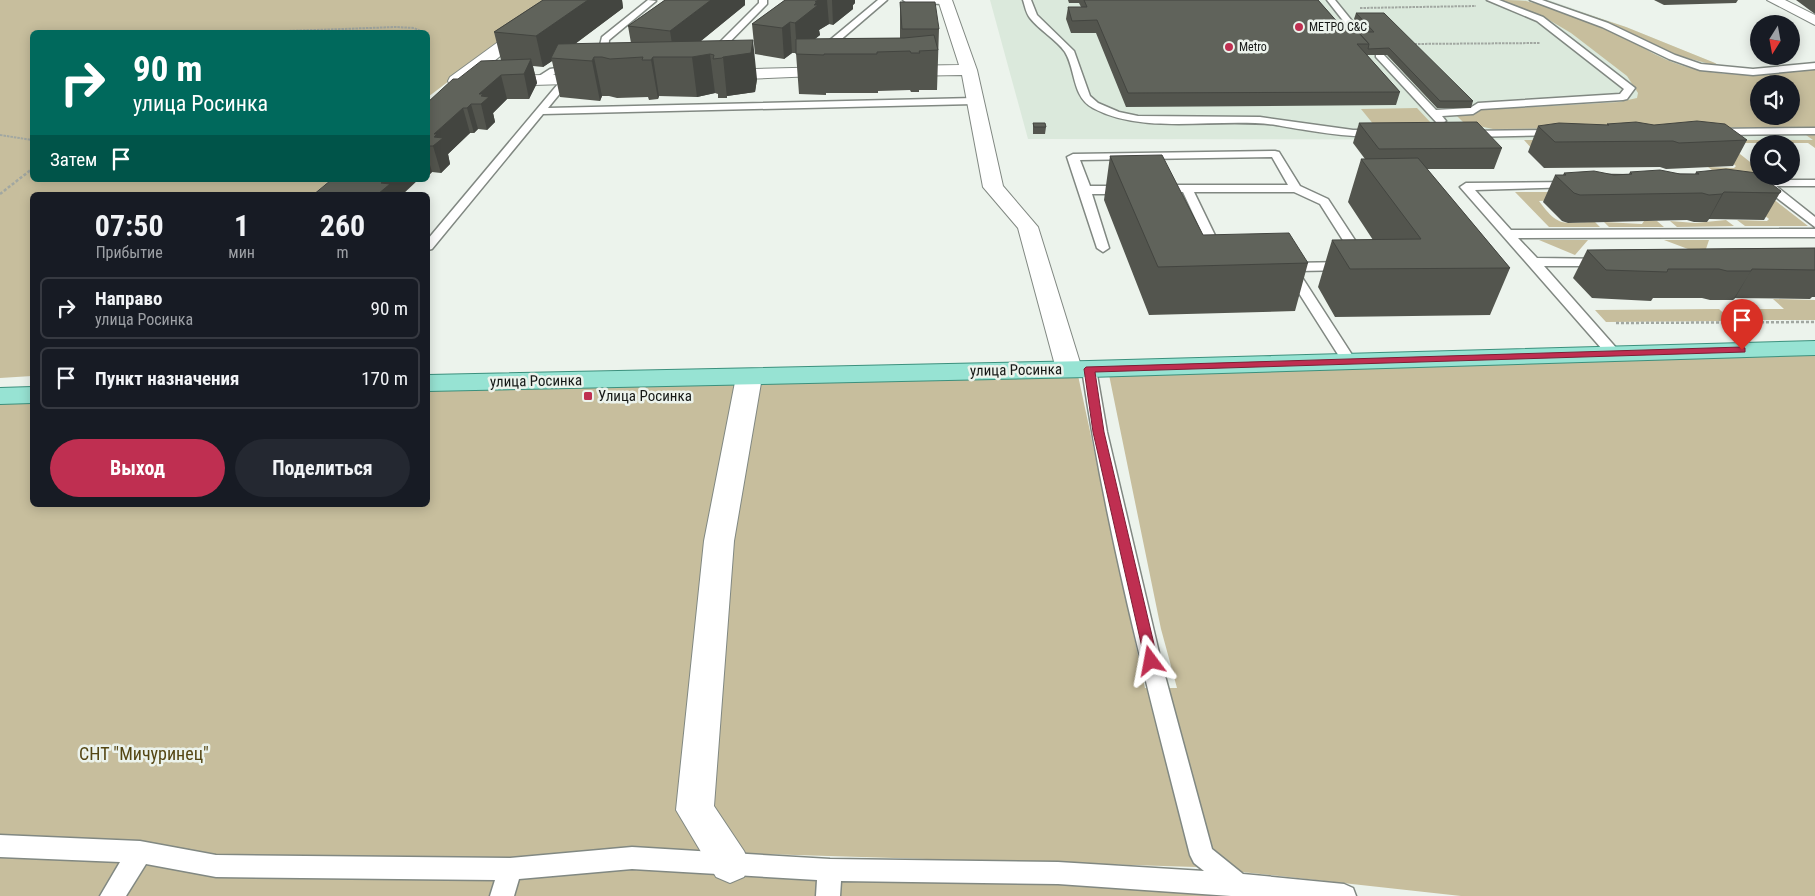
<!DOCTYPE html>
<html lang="ru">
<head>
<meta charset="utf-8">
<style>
	body { margin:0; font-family:"Roboto Condensed",sans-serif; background:#242831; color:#f1f3f6; height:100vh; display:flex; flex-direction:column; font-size:19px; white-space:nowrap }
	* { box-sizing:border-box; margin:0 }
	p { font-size:16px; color:#9ea1a6 }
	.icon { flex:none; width:28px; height:28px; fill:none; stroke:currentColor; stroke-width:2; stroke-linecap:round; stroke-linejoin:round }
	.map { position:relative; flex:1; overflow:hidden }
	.sheet { position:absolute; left:30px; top:192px; width:400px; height:315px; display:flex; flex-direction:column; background:#171b24; border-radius:8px; box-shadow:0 2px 12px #0003 }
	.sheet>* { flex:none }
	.top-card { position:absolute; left:30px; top:30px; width:400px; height:152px; border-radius:8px; box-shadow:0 2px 12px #0003; background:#00695c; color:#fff; overflow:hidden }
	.needle { width:32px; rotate:191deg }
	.buttons { position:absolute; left:1750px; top:15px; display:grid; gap:10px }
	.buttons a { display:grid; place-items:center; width:50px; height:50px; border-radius:50%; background:#171b24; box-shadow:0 2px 12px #0003; font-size:25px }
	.pin { position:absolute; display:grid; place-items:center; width:42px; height:42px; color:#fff; margin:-51px -21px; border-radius:50% 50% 50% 0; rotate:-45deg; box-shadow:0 0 5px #0007 }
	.pin .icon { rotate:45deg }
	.me { position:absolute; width:55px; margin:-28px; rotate:347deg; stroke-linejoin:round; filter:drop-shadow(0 0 4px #0008) }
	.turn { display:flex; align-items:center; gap:18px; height:105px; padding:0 20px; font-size:22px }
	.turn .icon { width:65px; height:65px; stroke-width:2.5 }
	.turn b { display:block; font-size:35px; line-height:42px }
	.then { display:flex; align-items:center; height:48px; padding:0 20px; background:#0003; gap:10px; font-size:19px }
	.eta { display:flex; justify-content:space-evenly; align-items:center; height:85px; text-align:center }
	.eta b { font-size:30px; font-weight:700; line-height:35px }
	.primary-button { display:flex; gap:10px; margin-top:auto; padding:10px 20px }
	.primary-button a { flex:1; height:58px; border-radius:30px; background:#bf2f51; color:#fff; font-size:20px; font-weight:700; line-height:58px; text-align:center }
	.primary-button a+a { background:#242831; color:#f1f3f6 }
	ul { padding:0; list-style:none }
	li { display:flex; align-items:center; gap:15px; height:62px; margin:0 10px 8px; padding:0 10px; border:2px solid #363941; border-radius:8px }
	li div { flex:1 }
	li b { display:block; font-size:19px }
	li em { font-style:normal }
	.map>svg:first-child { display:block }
</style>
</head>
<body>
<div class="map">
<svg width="1815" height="896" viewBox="0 0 1815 896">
	<rect width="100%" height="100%" fill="#ecf3ec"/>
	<path fill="#dbe9dc" d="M990,0H1549L1626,27L1715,63L1759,97V116H1782L1814,140L1028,139Z"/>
	<path fill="#c7be9d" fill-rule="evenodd" d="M0,0H570L509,35L428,97V32H32V180H330L313,195H32V376L0,378Z
		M1499,0C1508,0 1518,0 1526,1C1559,9 1595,22 1625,38C1641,46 1656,56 1672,62C1719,80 1767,75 1815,69V127L1493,129L1464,123L1456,115L1462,111L1619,102L1637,98L1638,93L1627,76L1571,33L1544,17ZM1759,84H1791V116H1759Z
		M1544,0L1626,27L1715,63L1721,67L1676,55L1610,23Z
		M1417,108L1432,124L1374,125L1361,109Z
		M1806,135H1815V148L1808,143H1726L1759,169V176L1765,177H1721L1708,167L1734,168L1736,166L1712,148L1533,150L1524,140H1813Z
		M1734,191H1763L1808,226H1745L1737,220L1767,221L1769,219Z
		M1515,192H1684L1539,201C1560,230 1565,222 1595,222L1600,227H1549Z
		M1726,220L1734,226L1677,227L1670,221L1695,223Z
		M1644,221H1657L1664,227H1609L1604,222L1642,224Z
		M1539,240H1588L1575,255Z
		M1664,240H1709L1704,255Z
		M1773,299L1815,300V320H1758L1746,309H1784Z
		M1719,309L1732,321L1606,322L1595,310Z
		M1815,352V896H1461L1196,867L630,850L1344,896H0V402L32,399V505H428V381L1076,366L1145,688H1177L1161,629L1108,370Z"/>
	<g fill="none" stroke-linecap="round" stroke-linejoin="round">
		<defs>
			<path id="service" d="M648,0L656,1L609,40L608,53L598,66L556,73L542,82H536V78L550,69L592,62L598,53L602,37Z
				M759,0H767V4L714,58H708V54L759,3Z
				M878,0H887L824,54H818V50Z
				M903,0H950V1L946,4L907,3Z
				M1023,0H1031L1037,15L1074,51L1090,96L1098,103L1119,112L1138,116L1260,117L1353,130H1378L1383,133C1373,143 1293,128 1276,125C1217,117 1145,136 1093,108C1072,97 1076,70 1065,52C1056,39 1039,30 1030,18C1026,13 1025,6 1023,0Z
				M1327,0H1335L1365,37V41H1359Z
				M1487,0H1499L1543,17L1635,88L1627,99L1623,100L1481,109L1473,114L1442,116L1446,121L1441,124L1437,123L1376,57V53H1382L1436,110L1470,108L1478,103L1620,94L1624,89L1537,21Z
				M1530,0H1542L1608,23L1675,55L1701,64L1753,69L1815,63V69L1753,75L1700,70L1669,59L1602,27Z
				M563,78L571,80L548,108L974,98L979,101L974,104L543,114L432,249L428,250V239Z
				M1815,128V134L1715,135L1710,132L1715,129Z
				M1558,130L1563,133L1562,135L1467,137L1462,134L1467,131Z
				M1275,151L1279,152L1300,186L1328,199L1366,257L1356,269L1351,270L1298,271L1356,361L1354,364H1344L1283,268L1285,264L1290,263L1347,262L1353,256L1320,204L1294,192H1194L1224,254L1218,258L1212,254L1183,192L1157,193L1151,189L1157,185H1288L1272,157L1080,160L1090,186H1127L1133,190L1127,194H1092L1109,248L1103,252L1097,248L1067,157L1073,154Z
				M1764,180H1815V186H1776L1815,217V227L1760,185L1758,183Z
				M1572,182L1578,185L1576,187L1475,190L1511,230L1815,229V237L1518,238L1537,258L1608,259L1609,262L1608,265L1603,266H1544L1619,351L1621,354L1619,357H1609L1460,187L1466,183Z
				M1089,365L1096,369L1107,432L1161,661L1212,849L1243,874L1344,884L1353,888L1356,896H1231L1058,884L841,881L840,896H816L817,880L632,869L519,879L514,896H490L495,880L216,877L146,864L126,896H100L120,862L0,857V835L140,841L216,855L510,858L632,847L830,859L1058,862L1204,871L1194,863L1190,855C1149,694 1106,533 1082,369Z"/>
			<path id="minor" d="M563,0H580L526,35L465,85H450L448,81L450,77L516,29Z
				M938,0H952L977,70L1003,186L1038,227L1082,369L1078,374L1069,377L1060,374L1056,369L1018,228L983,187L962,75L901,76L893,71L901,66L959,65Z
				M1767,0H1785L1815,15V25Z
				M833,67L839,69L841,72L839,75L719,80L713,78L711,75L713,72L719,70Z
				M594,74L600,75L602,79L600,83L499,86L493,85L491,81L493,77L499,76Z
				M749,369L758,372L762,377L734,541L714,806L744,851L750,864L744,877L730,883L716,877L676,810L704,541L736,377L740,372Z"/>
			<path id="primary" d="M1815,341V355L1089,377L428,391V375L1089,361Z
				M32,387V403L0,404V388Z"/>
		</defs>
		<use href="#service" stroke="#818882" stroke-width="3"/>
		<use href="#minor" stroke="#818882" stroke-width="2"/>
		<use href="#primary" stroke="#3c907d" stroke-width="2"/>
		<path stroke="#a1a7a1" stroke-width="2" stroke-dasharray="2.5 1" stroke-linecap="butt" d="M1360,8L1476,6
			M261,32L396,27L414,28L423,32
			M1411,44L1540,43
			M0,135L32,140"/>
		<path stroke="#a1a7a1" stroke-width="2.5" stroke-dasharray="3 2" stroke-linecap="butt" d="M0,194L32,169
			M1616,323L1815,322"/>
		<use href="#service" fill="#fff" fill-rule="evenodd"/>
		<use href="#minor" fill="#fff" fill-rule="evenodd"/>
		<use href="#primary" fill="#97e3d3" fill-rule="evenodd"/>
	</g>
	<path fill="#53554e" d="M543,0H622L623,8L575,44L631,43L628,26L665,0H745V5L701,41L757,79L755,92L727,96V98H718V94L715,93L697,97L659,96L658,99L649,100L648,97L617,98L609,96H602L600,101L560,97L552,61L543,67L533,66L537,83L529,99H507L493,113L495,122L487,130L478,129L474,133H470L448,154L450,164L441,173L432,172L428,176V102L458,79L501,60L494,32Z
		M785,0H855V3L853,5V9L833,25L829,24L819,30L820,35L815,39L900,38V2L939,29L937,90H919V92H911L910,90L878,91V93H826V95L799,94L796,53H792L784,59L755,54L752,24Z
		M1068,0H1318L1340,25L1358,32H1366L1354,19L1356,13L1473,101L1471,108H1437L1387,55H1367L1400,92L1396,105L1126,107L1096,33H1071L1066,19L1068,7H1081L1079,3H1069Z
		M1654,0H1738L1736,3L1664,5Z
		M1796,0H1815V14Z
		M1033,123L1046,127L1045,134H1033Z
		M1359,123L1502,148L1494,169H1427L1510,268L1490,315L1335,317L1318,287L1332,240H1373L1348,202L1361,159H1365L1353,143Z
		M1607,124L1747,140L1733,166L1666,169L1660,167L1544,168L1528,152L1538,126L1607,125Z
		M1110,156L1203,235L1308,263L1295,311L1149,315L1104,200Z
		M1630,172L1695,174L1696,172L1781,191L1764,220L1709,219L1707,222H1694L1687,220L1568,223L1562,221L1543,202L1555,175H1563L1564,173L1629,174Z
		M1815,248V297H1812L1810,299L1735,298L1733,300H1710L1702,298H1653L1651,301L1592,298L1573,278L1587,250Z"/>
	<path fill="#434540" d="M588,0H622L623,8L556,58H551L552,61L543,67L536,36Z
		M711,0H745V5L681,57H674L670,31Z
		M818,0H827L829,24L819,30L820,35L797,53L795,23L815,2Z
		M832,0H855V3L853,5V9L833,25Z
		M790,22L792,53L784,59L782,28Z
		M753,40L757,79L755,92L727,96V98L723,57Z
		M710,54L715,93L697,97L692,57Z
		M594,57L602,96L600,101L592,61Z
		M653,57L659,96L658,99L651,60Z
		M531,59L537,83L529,99L524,74Z
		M501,75L507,99L493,113L495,122L487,130L481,104L479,94Z
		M471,104L478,129L474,133L467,108Z
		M463,108L470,133L448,154L450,164L441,173L433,146L434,134Z
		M428,158L432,172L428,176Z
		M380,180H418L402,195H378Z
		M1724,192L1709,219L1707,222L1722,194Z
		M1752,269L1735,298L1733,300L1751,271Z"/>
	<path fill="#60635b" stroke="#434540" d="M543,0H588L536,36L494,32Z
		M665,0H711L670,31L628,26Z
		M785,0H818L815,2H817L814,5H818L795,23L790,22L782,28L752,24Z
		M1084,0H1318L1340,25H1352L1369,44H1357L1400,92L1128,93L1097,20L1072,21L1068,7H1087Z
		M900,2H935L939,29H902Z
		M1356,13H1384L1473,101H1440L1389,48L1368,49L1369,44L1358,32H1374Z
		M934,35L938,50L919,51L920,53H911L910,51L877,52V54H824V55L796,54V39L904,38Z
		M753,40L751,53L723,57L722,58L713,59L714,55L710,54L692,57H653L651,60H642L643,57L610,59L602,57H594L592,61L551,58L558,44Z
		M531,59L524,74L501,75L479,94H483L481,96L489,97L481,104H471L467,108H463L434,134H437L434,137L443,138L433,146H428V102L453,79H458L481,61Z
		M1697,121L1725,124L1747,140L1679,143L1673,141L1555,142L1538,126L1559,123L1609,125L1607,124L1636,122L1654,125Z
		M1477,122L1502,148L1379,149L1359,123Z
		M1033,123H1045L1046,127H1034Z
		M1162,155L1203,235L1289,233L1308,263L1158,267L1110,156Z
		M1418,158L1510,268L1350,269L1332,240L1421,239L1361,159Z
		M1726,169L1757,173L1759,174V176H1761L1781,191L1780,193L1724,192L1722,194L1709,195L1702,193L1580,195L1574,193L1555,175H1566L1564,173L1594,171L1614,175L1632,174L1630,172L1660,170L1680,174H1699L1696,172Z
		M331,180H380L384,181L381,183L390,184L378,194H368L367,195H313Z
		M1815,248V270L1752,269L1751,271H1727L1719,269H1668L1667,272L1606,270L1587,250Z"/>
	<path fill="#bf2f51" stroke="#7c1f35" d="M1742,347L1745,348V352L1095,372L1104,432L1158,661L1156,665H1146L1093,432L1084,369L1086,367Z"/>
	<g fill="#bf2f51" stroke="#ecf3ec" stroke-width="2">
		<circle cx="1299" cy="27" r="5"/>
		<circle cx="1229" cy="47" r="5"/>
		<rect x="583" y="391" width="10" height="10" rx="2.5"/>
	</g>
	<g text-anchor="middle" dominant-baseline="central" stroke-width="5" stroke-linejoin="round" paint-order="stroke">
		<g font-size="12" fill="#151816" stroke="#ecf3ec" text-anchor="start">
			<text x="1309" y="27">МЕТРО С&amp;С</text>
			<text x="1239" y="47">Metro</text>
		</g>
		<g font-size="15" fill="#151816" stroke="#ecf3ec">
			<text transform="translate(1016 370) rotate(-1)">улица Росинка</text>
			<text transform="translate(536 381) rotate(-1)">улица Росинка</text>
		</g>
		<g font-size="15" fill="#151816" stroke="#ecf3ec" text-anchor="start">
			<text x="598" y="396">Улица Росинка</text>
		</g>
		<g font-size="18" fill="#544613" stroke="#ecf3ec">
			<text x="144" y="753">СНТ "Мичуринец"</text>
		</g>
	</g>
</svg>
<div class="buttons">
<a><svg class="needle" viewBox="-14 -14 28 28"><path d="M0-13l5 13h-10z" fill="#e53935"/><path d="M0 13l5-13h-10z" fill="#9ea1a6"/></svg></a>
<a><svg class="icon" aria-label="sound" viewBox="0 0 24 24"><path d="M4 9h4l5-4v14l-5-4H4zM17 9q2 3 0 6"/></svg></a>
<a><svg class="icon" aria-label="search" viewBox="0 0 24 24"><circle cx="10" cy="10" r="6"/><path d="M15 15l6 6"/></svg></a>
</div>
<div class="pin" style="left:1742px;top:350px;background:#d93025"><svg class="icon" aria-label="arrive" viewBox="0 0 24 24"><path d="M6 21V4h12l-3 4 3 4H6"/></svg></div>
<svg class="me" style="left:1151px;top:661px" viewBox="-20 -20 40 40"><path d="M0-17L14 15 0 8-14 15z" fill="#bf2f51" stroke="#fff" stroke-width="4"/></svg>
<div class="top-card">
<div class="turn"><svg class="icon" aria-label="right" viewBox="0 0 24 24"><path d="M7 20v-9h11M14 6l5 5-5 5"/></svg><div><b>90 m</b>улица Росинка</div></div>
<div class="then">Затем<svg class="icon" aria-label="arrive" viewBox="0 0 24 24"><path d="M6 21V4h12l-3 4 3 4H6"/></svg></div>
</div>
<section class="sheet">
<div class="eta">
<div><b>07:50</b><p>Прибытие</p></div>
<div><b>1</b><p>мин</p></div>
<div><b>260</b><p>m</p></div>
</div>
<ul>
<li><svg class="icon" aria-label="right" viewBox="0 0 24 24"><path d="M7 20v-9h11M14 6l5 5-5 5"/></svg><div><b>Направо</b><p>улица Росинка</p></div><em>90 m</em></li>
<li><svg class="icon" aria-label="arrive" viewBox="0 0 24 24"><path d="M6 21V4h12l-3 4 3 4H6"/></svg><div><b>Пункт назначения</b></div><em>170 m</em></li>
</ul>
<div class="primary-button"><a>Выход</a><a>Поделиться</a></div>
</section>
</div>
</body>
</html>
